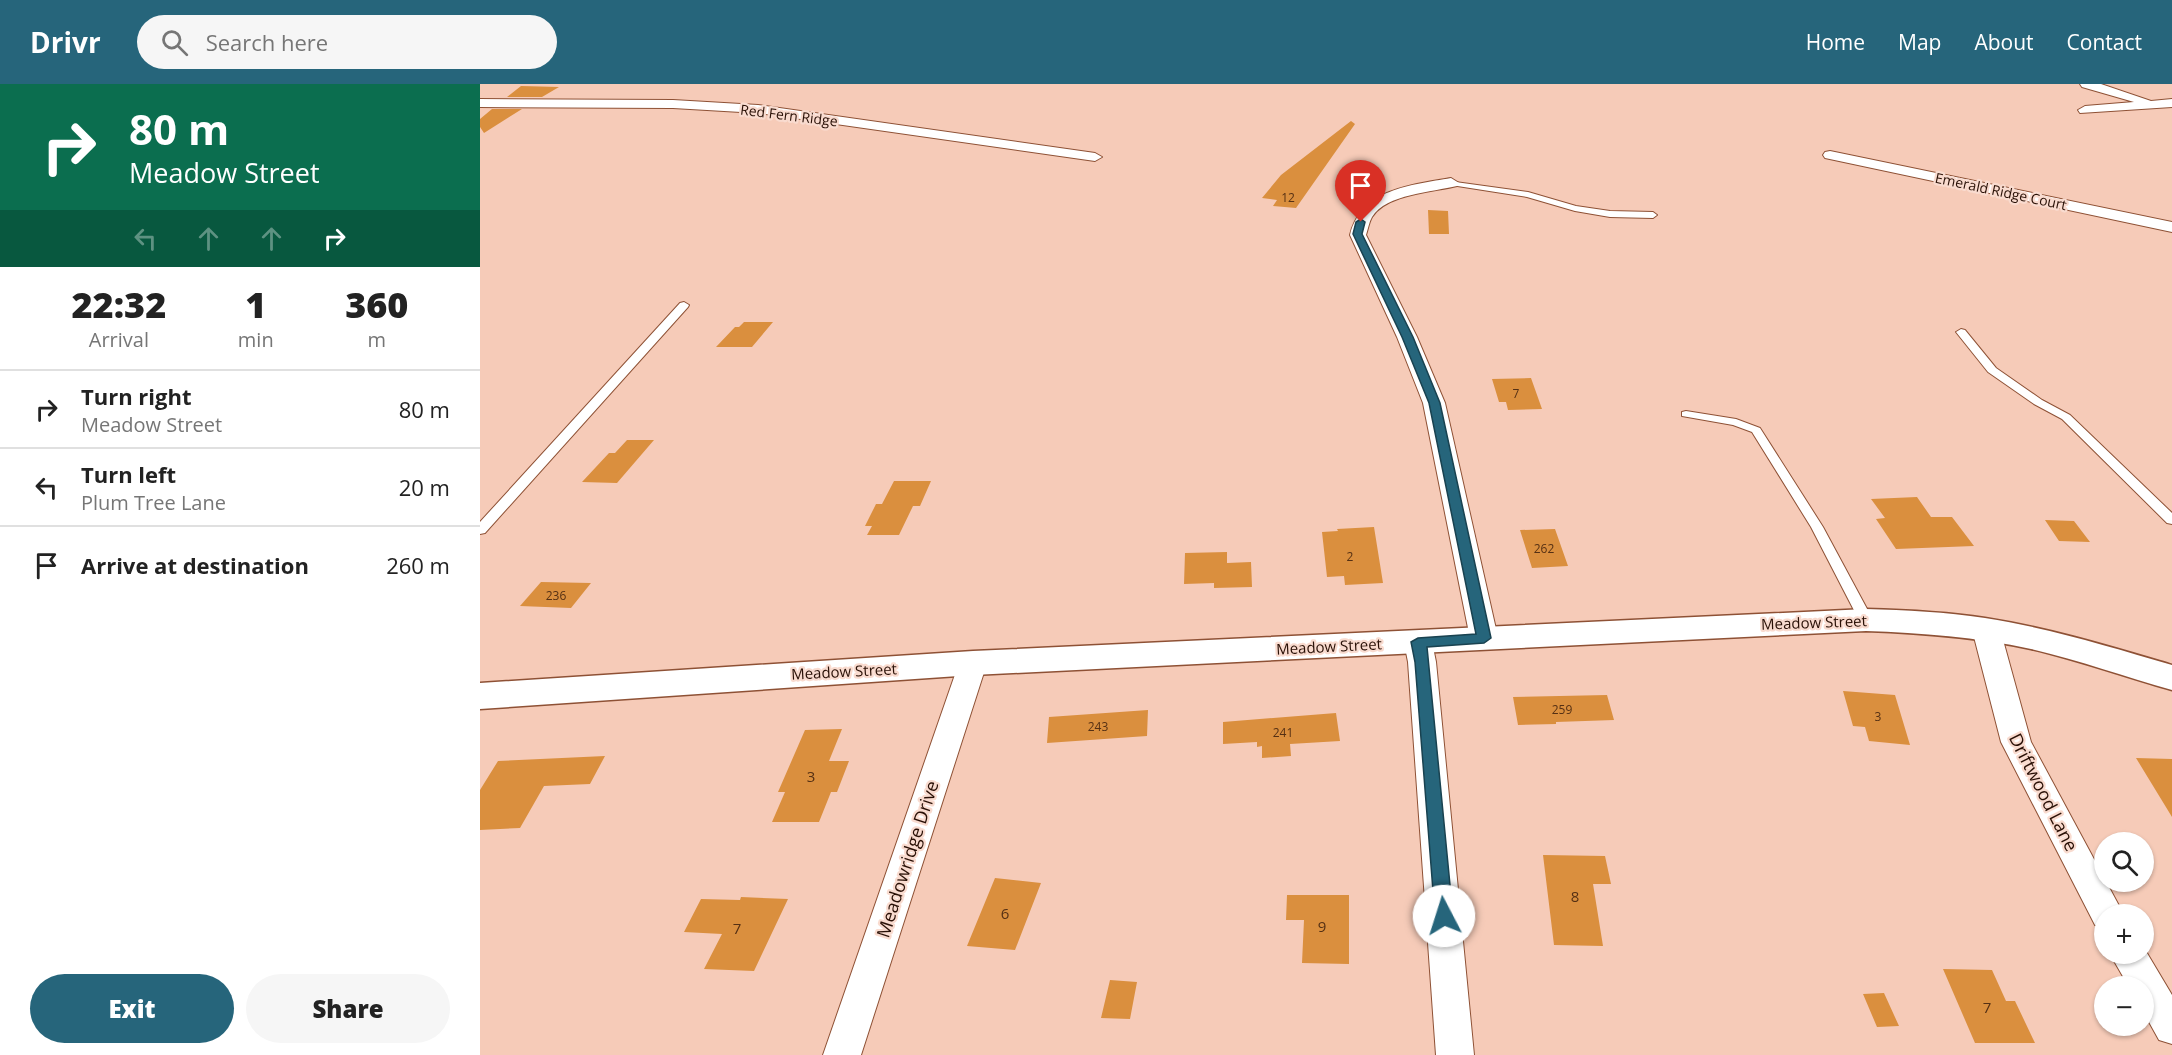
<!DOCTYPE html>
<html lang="en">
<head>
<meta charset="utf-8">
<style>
	body { margin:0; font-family:"Open Sans",sans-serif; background:#f6f6f6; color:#222; height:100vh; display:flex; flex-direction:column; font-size:22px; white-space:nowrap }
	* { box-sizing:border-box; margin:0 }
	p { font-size:20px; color:#767676 }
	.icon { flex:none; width:33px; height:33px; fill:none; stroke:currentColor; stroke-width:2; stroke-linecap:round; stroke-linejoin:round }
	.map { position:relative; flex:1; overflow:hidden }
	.drawer { display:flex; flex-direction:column; background:#fff; width:480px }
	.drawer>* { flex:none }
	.hud { background:#0b6e4f; color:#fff; overflow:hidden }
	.fabs { position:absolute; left:1614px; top:748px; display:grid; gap:12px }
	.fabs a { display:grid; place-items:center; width:60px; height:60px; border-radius:50%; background:#fff; box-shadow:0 2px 4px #0004; font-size:30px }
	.pin { position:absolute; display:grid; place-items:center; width:51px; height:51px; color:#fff; margin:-62px -26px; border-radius:50% 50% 50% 0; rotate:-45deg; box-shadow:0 0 6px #0007 }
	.pin .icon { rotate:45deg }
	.me { position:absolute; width:66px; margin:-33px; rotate:355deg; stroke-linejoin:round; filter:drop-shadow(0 0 4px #0008) }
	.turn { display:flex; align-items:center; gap:21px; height:126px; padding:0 30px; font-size:27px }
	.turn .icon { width:78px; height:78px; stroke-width:2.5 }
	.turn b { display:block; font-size:42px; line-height:51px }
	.lanes { display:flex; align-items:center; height:57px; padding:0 30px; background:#0003; justify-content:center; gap:30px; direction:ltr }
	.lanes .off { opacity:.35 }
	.eta { display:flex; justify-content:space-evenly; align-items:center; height:102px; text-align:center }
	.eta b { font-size:36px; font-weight:800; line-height:42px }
	.cta { display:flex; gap:12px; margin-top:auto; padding:12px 30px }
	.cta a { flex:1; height:69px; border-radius:36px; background:#26657b; color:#fff; font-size:24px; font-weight:800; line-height:69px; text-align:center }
	.cta a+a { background:#f6f6f6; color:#222 }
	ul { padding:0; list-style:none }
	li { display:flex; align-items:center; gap:18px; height:78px; padding:0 30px; border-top:2px solid #e0e0e0 }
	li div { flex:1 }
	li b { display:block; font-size:22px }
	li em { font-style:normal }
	header { display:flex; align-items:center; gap:36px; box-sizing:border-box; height:84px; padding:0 30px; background:#26657b; color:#fff }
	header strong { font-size:28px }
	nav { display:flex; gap:33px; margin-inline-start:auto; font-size:21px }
	.search { width:420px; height:54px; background:#f6f6f6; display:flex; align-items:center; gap:15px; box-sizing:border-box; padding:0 21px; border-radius:33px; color:#767676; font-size:22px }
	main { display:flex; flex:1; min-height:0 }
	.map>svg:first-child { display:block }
</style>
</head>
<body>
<header>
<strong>Drivr</strong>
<div class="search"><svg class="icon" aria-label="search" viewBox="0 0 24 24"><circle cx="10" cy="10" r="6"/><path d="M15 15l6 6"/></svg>Search here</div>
<nav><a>Home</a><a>Map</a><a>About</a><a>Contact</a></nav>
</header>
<main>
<section class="drawer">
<div class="hud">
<div class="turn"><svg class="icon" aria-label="right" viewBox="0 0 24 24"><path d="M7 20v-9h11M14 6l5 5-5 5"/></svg><div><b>80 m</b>Meadow Street</div></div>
<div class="lanes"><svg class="icon off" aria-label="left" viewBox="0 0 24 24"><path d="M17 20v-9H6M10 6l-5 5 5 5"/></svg><svg class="icon off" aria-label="ahead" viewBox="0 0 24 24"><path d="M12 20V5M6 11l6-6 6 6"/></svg><svg class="icon off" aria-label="ahead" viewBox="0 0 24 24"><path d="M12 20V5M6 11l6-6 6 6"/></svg><svg class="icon" aria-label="right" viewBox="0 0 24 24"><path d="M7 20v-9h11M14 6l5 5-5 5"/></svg></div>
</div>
<div class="eta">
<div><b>22:32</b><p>Arrival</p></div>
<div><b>1</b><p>min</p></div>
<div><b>360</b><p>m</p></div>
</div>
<ul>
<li><svg class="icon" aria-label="right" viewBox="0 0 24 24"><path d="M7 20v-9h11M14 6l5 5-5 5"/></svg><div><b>Turn right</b><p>Meadow Street</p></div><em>80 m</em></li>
<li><svg class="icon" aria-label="left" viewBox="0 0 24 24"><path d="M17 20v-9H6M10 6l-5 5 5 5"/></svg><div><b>Turn left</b><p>Plum Tree Lane</p></div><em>20 m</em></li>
<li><svg class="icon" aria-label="arrive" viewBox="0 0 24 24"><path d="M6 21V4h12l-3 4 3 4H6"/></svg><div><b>Arrive at destination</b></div><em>260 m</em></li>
</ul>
<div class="cta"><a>Exit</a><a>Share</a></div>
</section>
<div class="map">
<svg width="1692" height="971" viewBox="0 0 1692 971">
	<rect width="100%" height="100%" fill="#f6cbb8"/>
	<path fill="#da8f3e" d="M41,2L79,3L62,13H27Z
		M12,25H42L4,49L0,43V35Z
		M871,37L875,40L816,124L793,122L797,116L782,114L801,91Z
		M948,126L968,127L969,150H949Z
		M264,238H293L272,263H236L255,243H259Z
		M1051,294L1062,325L1028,326L1026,318H1019L1012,295Z
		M147,356H174L137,399L102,398L129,369H135Z
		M414,397H451L440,422H433L419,451H387L392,442H385L396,420H402Z
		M1437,413L1451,433H1472L1494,462L1416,465L1396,435L1405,434L1391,415Z
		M1565,436L1594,437L1610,458L1579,457Z
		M894,443L903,499L865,501L864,492L847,493L842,448L858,447L857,445Z
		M1075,445L1088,482L1052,484L1040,446Z
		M747,468V479L771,478L772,503L734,504V499L704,500L705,469Z
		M61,498L111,499L91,524L40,522Z
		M1363,607L1415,611L1430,661L1389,657L1385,643L1373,642Z
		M1127,611L1134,636L1076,638V640L1038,641L1033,613Z
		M668,626L667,652L567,659L569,633Z
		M856,629L860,657L810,660L811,672L782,674V662L777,663V658L743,660V638Z
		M362,645L349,677H369L357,708H351L339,738H292L305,708H298L325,646Z
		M125,672L110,700L64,702L40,744L0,746V706L18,677Z
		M1656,674L1692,675V733Z
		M1063,771L1125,772L1131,800H1113L1123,862L1074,861Z
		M515,794L561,799L535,866L487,862Z
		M807,811H869V880L822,879L824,836H806Z
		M261,813L308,815L274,887L224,885L242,850L204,848L221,815L260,816Z
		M1463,885L1512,886L1526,917H1535L1555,959H1495Z
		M630,896L657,898L650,935L621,934Z
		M1404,909L1419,942L1397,943L1383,910Z"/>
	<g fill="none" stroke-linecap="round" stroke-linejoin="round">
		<defs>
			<path id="lane" d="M968,97L1048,108L1096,122L1130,127L1173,128L1177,131L1173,134L1130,133L1095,127L1047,113L971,101H968Z
				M204,218L209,221L208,223L5,449L0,450V438L200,219Z
				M1481,245L1485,246L1516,284L1562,316L1590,331L1692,429V440L1687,439L1582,335L1554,320L1508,288L1476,248Z
				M1206,327L1256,335L1280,344L1343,443L1393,536L1391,539H1381L1379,536L1331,443L1272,348L1253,341L1202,332V328Z"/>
			<path id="street" d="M1600,0H1621L1671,17L1692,15V23L1600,29L1598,26L1605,22L1654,18L1602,3Z
				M0,15L193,16L278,21L615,69L622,73L615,77L278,29L193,24L0,23Z
				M1350,67L1692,138V148L1345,74L1343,71L1345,68Z
				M971,94L979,99L977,102C953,108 906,110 892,133C889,138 888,145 886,151L937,253L965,319L1018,554L1014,560L1004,563L994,560L990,554L943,319L917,253L870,151C881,105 931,101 971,94Z
				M1506,536L1516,539L1520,545L1551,658L1644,831H1624V844L1615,841L1521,658L1492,545L1496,539Z
				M938,549L948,552L952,558L956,578L994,971H956L928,578L924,558L928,552Z
				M493,570L503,573L507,579L381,971H343L479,579L483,573Z
				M1664,864L1692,911V960L1679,956L1664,929V903H1649L1630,870H1664Z"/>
			<path id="secondary" d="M1386,525C1426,526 1466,528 1505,534C1569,544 1631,563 1692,581V606C1645,593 1599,576 1551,565C1496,553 1442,549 1386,547L493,591L0,625V599L493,567Z"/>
		</defs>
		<use href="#lane" stroke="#8e5135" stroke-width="2"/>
		<use href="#street" stroke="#8e5135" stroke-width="2"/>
		<use href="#secondary" stroke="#8e5135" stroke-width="3"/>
		<use href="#lane" fill="#fff" fill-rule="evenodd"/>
		<use href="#street" fill="#fff" fill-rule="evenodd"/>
		<use href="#secondary" fill="#fff" fill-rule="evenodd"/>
	</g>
	<path fill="#26657b" stroke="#194250" stroke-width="1.5" d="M881,135L885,138L882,150L933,253L960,319L1011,554L1004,559L947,563L973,832L970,837L964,840L957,837L955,832L935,578L931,558L938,554L996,550L949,319L922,253L873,150L876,138Z"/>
	<g text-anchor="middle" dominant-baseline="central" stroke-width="4.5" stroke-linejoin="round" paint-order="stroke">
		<g font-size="12" fill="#553014">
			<text x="808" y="113">12</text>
			<text x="1036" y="309">7</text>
			<text x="1064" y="464">262</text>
			<text x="870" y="472">2</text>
			<text x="76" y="511">236</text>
			<text x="1082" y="625">259</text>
			<text x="1398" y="632">3</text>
			<text x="618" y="642">243</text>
			<text x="803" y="648">241</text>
		</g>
		<g font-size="14" fill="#291006" stroke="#f9dbcf">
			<text transform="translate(309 31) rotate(7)">Red Fern Ridge</text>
			<text transform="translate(1521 107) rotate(12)">Emerald Ridge Court</text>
		</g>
		<g font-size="15" fill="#291006" stroke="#f9dbcf">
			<text transform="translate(1334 538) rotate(-2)">Meadow Street</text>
			<text transform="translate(849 562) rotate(-3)">Meadow Street</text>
			<text transform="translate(364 587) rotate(-3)">Meadow Street</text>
		</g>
		<g font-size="15" fill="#553014">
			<text x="331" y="692">3</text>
			<text x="1095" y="812">8</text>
			<text x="525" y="829">6</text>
			<text x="842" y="842">9</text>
			<text x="257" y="844">7</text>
			<text x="1507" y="923">7</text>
		</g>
		<g font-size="18" fill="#291006" stroke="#f9dbcf">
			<text transform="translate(1564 708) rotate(63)">Driftwood Lane</text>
			<text transform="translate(427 775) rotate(-72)">Meadowridge Drive</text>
		</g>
	</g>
</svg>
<div class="fabs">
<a><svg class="icon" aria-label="search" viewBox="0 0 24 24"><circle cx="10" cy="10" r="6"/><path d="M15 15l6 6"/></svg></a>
<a>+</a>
<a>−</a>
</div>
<div class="pin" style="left:881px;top:138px;background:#d93025"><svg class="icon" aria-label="arrive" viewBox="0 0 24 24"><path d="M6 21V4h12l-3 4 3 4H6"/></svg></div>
<svg class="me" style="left:964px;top:832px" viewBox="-20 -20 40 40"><circle r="19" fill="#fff"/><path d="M0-13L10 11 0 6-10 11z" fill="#26657b"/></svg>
</div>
</main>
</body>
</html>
